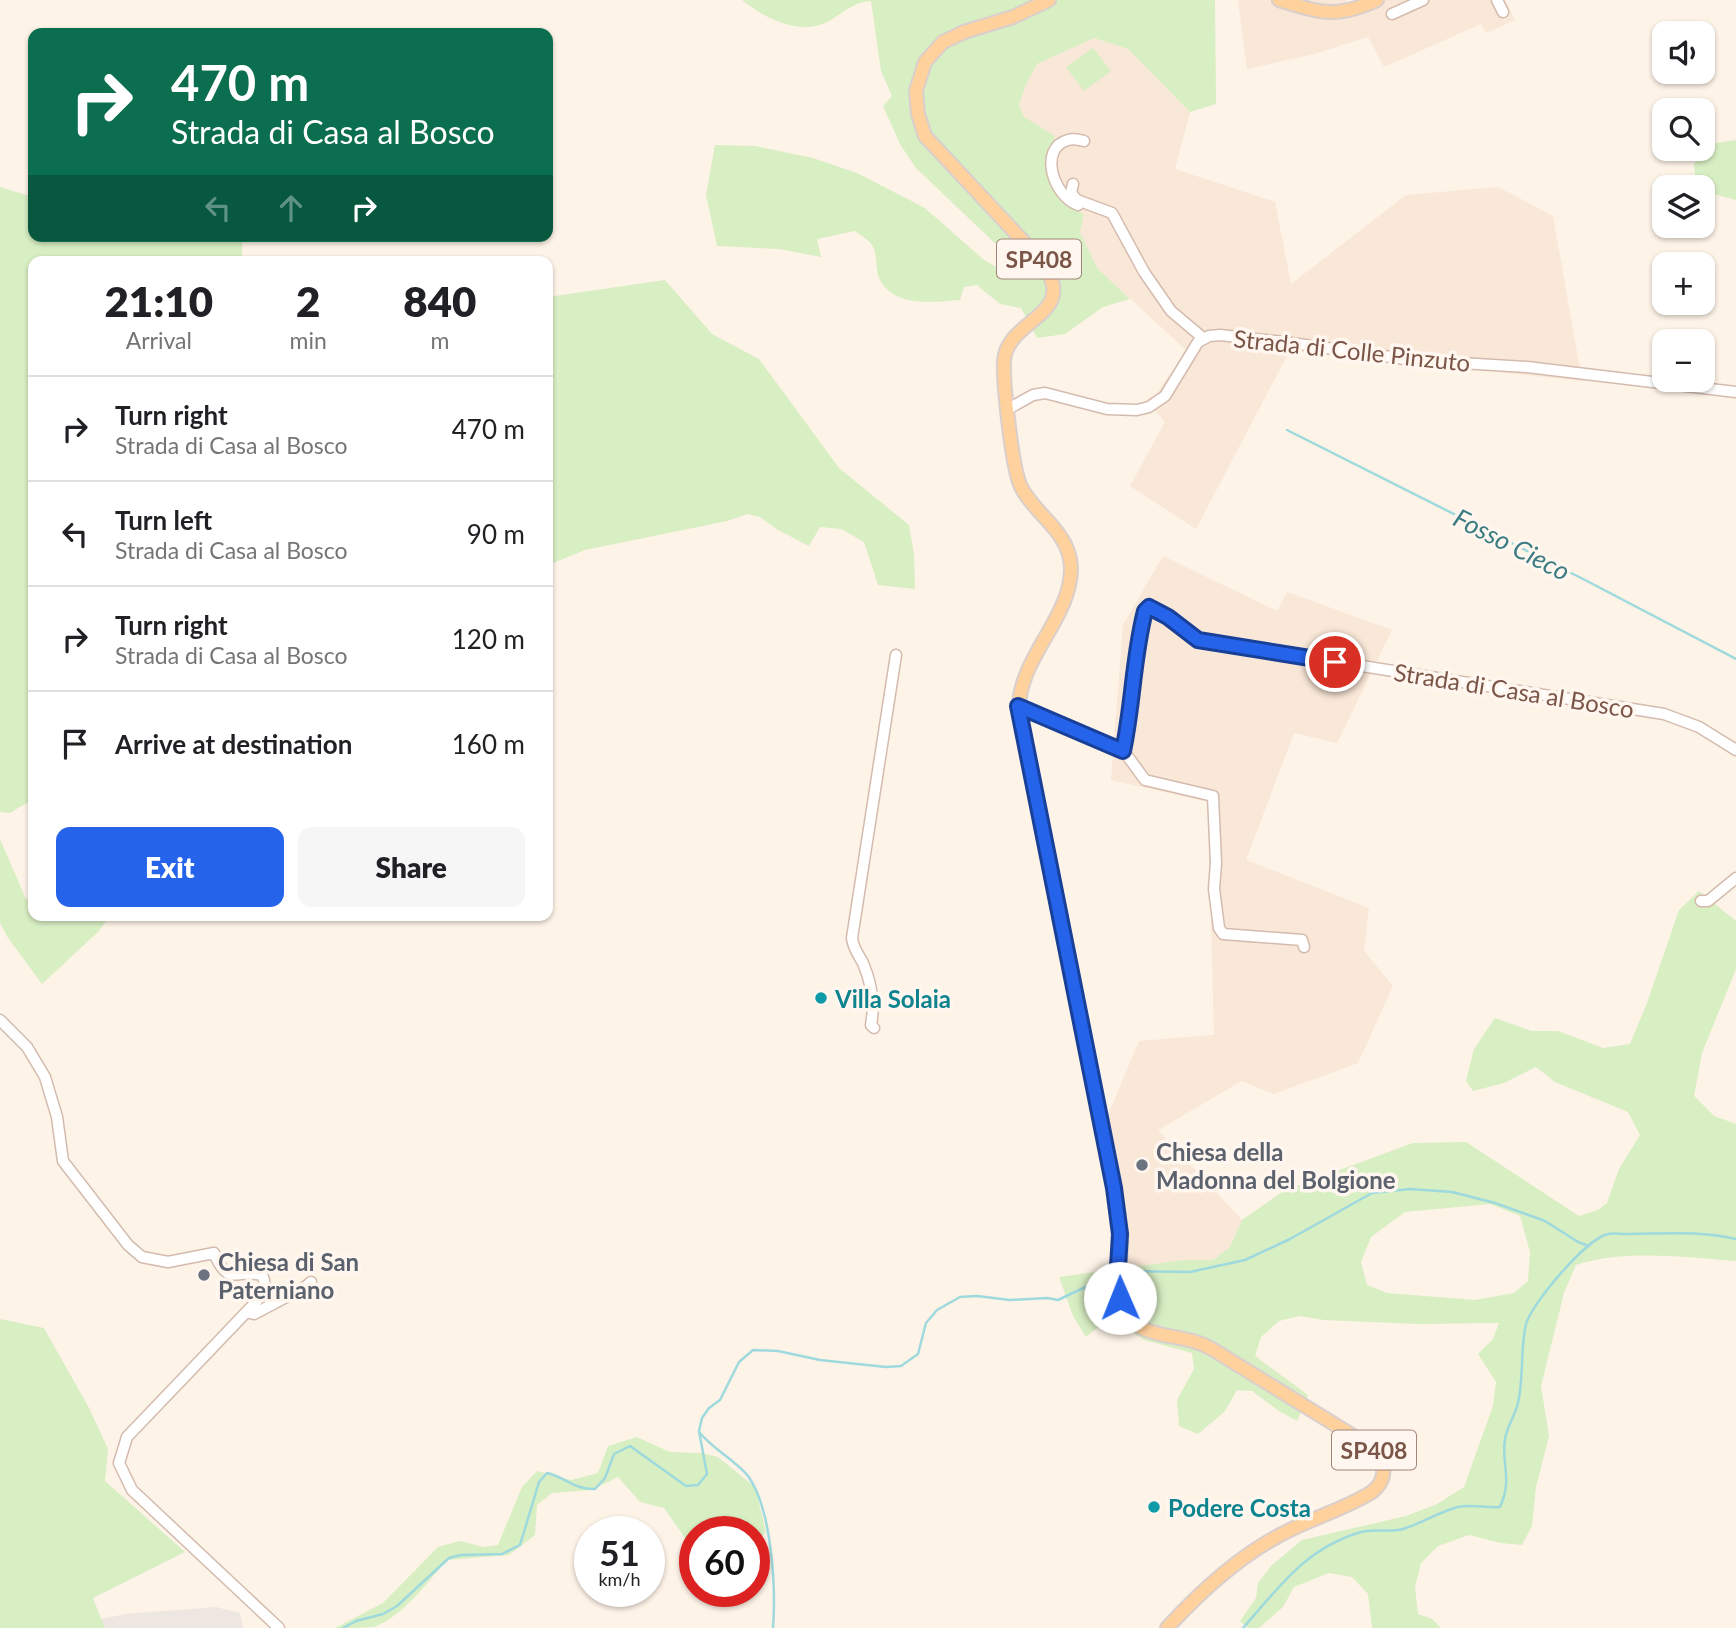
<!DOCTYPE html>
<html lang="en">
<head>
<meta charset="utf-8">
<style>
	body { margin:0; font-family:Lato,sans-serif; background:#f6f6f6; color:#202124; height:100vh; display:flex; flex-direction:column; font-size:26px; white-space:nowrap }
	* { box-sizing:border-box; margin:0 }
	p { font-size:23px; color:#757577 }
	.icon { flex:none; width:38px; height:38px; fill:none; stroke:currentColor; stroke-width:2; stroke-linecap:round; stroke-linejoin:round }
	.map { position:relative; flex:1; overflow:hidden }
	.side { position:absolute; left:28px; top:256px; width:525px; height:665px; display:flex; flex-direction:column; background:#fff; border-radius:14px; box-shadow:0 2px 5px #0004 }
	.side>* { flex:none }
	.top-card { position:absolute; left:28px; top:28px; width:525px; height:214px; border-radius:14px; box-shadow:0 2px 5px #0004; background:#0b6e4f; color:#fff; overflow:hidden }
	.fabs { position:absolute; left:1652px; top:21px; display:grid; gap:14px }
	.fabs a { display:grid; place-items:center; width:63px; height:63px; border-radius:14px; background:#fff; box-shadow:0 2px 5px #0004; font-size:35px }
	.speed { position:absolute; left:574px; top:1516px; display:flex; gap:14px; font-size:35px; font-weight:700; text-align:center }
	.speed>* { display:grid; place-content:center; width:91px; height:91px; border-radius:50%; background:#fff; box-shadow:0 2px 5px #0004; line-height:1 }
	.speed small { font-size:18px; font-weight:400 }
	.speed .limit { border:10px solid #d22; background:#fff; color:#111 }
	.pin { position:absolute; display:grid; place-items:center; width:60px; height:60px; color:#fff; margin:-30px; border:4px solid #fff; border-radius:50%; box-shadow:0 2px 7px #0007 }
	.me { position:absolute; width:77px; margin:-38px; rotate:359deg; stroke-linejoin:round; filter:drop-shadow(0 0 5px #0008) }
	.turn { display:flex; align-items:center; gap:24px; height:147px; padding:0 28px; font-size:32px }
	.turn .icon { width:91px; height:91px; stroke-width:2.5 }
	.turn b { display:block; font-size:49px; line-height:60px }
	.lanes { display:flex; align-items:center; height:66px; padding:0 28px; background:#0003; justify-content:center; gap:35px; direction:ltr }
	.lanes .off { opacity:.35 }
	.eta { display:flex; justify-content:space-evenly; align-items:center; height:119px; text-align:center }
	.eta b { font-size:42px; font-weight:800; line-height:49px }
	.cta { display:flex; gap:14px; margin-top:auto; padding:14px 28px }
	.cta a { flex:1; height:80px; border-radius:14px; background:#2563eb; color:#fff; font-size:28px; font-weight:800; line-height:80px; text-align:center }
	.cta a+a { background:#f6f6f6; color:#202124 }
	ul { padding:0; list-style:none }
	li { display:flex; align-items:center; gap:21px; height:105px; padding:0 28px; border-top:2px solid #e0e0e0 }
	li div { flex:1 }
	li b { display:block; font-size:26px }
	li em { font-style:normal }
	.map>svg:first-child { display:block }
</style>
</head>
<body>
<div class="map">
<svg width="1736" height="1628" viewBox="0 0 1736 1628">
	<rect width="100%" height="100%" fill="#fef3e7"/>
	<path fill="#f9e7d7" d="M1238,0H1347L1348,4L1363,0H1505L1515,20L1486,33L1481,24L1384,67L1368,37L1314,54L1247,69Z
		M1094,38L1128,49L1190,112L1175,169L1275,202L1291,284L1406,195L1498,187L1553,216L1582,381L1290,350L1196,529L1130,486L1165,422L1146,400L1156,394L1187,351L1097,268L1080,232L1084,214L1060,200L1050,183L1048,160L1055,136L1024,118L1019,106L1026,84L1037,64Z
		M1163,556L1277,611L1287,592L1392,630L1337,743L1294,733L1246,860L1369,908L1364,951L1393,986L1358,1063L1274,1094L1242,1081L1158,1130L1242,1220L1230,1247L1213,1260H1183L1111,1270L1112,1213L1099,1136L1139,1041L1214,1035L1208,802L1111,780L1123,625Z"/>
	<path fill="#eee6e1" d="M216,1607L240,1613L243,1628H105L101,1619L126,1614Z"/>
	<path fill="#d8eec3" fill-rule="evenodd" d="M742,0H1215L1216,104L1190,112L1128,49L1094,38L1037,64L1026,84L1019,105L1024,117L1055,136C1044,173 1045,197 1084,214L1080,232L1097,268L1130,299L1103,307L1065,334L1037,338L1021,308L1000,304L977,285L964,287L960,300C933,302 893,308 879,278C875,268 878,254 872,245C869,240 860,235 855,231L817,239L821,257L779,249L717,246L706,195L715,145L755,146L813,158L857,173L925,208L984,260L1014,277L1023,270L916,168L900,144L883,106L892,96L881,71L871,1C854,2 846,11 832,19C803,38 767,20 742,0Z
		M1093,48L1111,71L1084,91L1066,67Z
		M1736,140V200L1703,191V187H1696L1694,164L1710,144Z
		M0,187L33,197V236H242V261H33V799L10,813L0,812Z
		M665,280L712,334L759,359L839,468L909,525L914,554L915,589L878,585L864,542L841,529L820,527L809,546L778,530L760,517L748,514L727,521L585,550L548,565V297Z
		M0,839L26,899L33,902V915H111L98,932L42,984L8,938L0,923Z
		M1699,891L1736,921V969L1702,1053L1694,1096L1714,1116L1736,1124V1261C1686,1257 1623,1249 1576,1265L1564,1293L1541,1386L1549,1436L1536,1487L1532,1526L1522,1545L1501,1543L1469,1535L1438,1546L1421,1563L1415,1587L1418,1614L1432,1619L1441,1628H1372L1368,1594L1352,1577L1329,1573L1294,1587L1283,1607L1259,1628H1248L1240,1621L1256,1598L1258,1583L1272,1565L1302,1540L1406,1516L1437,1504L1464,1487L1493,1406L1496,1382L1478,1354L1493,1339L1499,1323L1418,1324L1324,1320L1299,1316L1279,1321L1261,1337L1255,1356L1308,1395L1297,1421L1279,1411L1252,1391L1237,1390L1225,1411L1198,1434L1179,1426L1177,1400L1194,1369L1192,1353L1144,1340L1109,1318L1086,1337L1073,1316L1059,1277L1183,1260H1213L1230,1247L1242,1220L1285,1190L1413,1143L1466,1142L1579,1216L1598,1210L1607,1203L1619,1169L1640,1135L1628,1112L1555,1082L1536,1067L1504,1083L1473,1091L1466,1081L1474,1049L1495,1018L1532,1031H1558L1603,1048L1630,1044L1647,1003L1679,910ZM1490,1204L1520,1216L1530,1252L1528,1281L1514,1293L1475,1300L1387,1293L1367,1285L1361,1262L1371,1237L1405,1212Z
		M0,1319L44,1328L89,1408L108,1449L105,1481L185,1552L93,1598L105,1628H0Z
		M637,1437L670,1452L702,1453L718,1457L755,1487L766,1532L754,1544V1531H695V1540L685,1538L664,1508L640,1502L618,1477L592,1490L552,1493L537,1505L535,1535L509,1555L447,1560C428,1582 402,1617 374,1627C364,1628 346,1628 335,1628L383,1603L438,1547L460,1541L484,1547L498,1545L522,1487L537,1471L571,1480L598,1473L608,1446Z"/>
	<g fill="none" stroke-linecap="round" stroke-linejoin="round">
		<path stroke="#9ed9dd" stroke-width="2.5" d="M1287,430L1585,580L1736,659
			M1125,1271L1190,1272L1245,1260L1290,1239L1372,1193L1410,1189L1452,1192L1495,1203L1545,1221L1578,1242L1589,1246
			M700,1433C714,1450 735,1460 748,1476C772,1509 776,1588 773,1628
			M343,1628L356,1621L383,1614L397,1606L449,1558L461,1555L502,1554L520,1545L539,1482L547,1473C565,1477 575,1490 595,1489L605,1478L614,1454L630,1446L686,1486L698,1485L707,1474L699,1431L702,1418L709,1408L720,1400L739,1362L753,1350L778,1351L820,1360L886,1367L901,1366L918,1354L926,1323L937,1310L960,1297L977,1296L1010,1300L1047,1298L1058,1300L1115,1273
			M1243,1628C1279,1587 1306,1548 1361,1532C1375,1528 1389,1533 1403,1529C1422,1523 1439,1512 1458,1507C1472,1504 1485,1508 1500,1507C1513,1479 1501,1464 1505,1439C1507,1426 1515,1416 1518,1403C1524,1377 1520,1349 1526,1324C1532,1303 1587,1238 1608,1234C1613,1233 1619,1234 1624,1234C1661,1234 1699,1230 1736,1239"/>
		<defs>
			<path id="minor" d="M1497,0L1503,12
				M1392,14L1423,0
				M1073,184L1071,193L1077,200L1112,213L1144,272L1171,311L1203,338
				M1078,205C1053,196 1038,148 1068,140C1073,138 1079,140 1084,141
				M1008,409L1033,395L1045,393L1107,409L1137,410L1149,407L1165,396L1198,342L1209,336L1220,335L1284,342L1412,360L1527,367L1736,392
				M1019,706L1119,748L1126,754L1145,780L1213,796L1216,863L1214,889L1219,928L1223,934L1302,940L1304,947
				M1123,751C1133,705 1133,657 1145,611L1149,607L1168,617L1198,640L1664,714L1699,727L1736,750
				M1701,901H1708L1736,878
				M0,1020L27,1047L45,1077L57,1117L63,1161L128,1245L142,1257L168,1262L214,1253C229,1288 236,1268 262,1275C268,1286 262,1293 256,1302L127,1437L119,1463L132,1490L279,1628
				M874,1028L871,1025C875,1004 871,982 863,963C858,954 853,948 852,938L896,655
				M246,1312L254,1314L305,1287L311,1282"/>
			<path id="major" d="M1049,0L1013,17L964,32L943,42L925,62L916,91L918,114L925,136L1037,256C1087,316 1007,316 1004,361C1003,382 1012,469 1021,487C1036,516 1069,531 1071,567C1072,618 1018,658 1019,710L1114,1188C1117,1206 1120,1224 1121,1242C1121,1273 1108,1312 1144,1329C1166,1339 1187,1335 1212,1349L1368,1445C1385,1458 1390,1477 1372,1492C1345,1509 1312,1518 1284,1533C1240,1555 1200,1592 1167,1628
				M1279,0C1322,13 1335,19 1377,0"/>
		</defs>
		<use href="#minor" stroke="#d4bbae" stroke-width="13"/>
		<use href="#major" stroke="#dacfcc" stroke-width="16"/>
		<use href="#minor" stroke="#fff" stroke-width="10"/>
		<use href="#major" stroke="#ffd19d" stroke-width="12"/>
	</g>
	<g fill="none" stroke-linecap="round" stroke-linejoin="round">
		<defs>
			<path id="route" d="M1120,1298L1117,1283L1120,1234L1114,1188L1018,706L1123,751C1133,705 1133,657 1145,611L1149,607L1168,617L1198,640L1335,662"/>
		</defs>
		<use href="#route" stroke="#184099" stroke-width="18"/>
		<use href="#route" stroke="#2563eb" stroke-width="12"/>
	</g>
	<g fill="#0f9aa8" stroke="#fff7ef" stroke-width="2.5">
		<circle cx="821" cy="998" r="7"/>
		<circle cx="1154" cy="1507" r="7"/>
	</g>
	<g fill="#6b7280" stroke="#fff7ef" stroke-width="2.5">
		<circle cx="1142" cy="1165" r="7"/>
		<circle cx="204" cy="1275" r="7"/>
	</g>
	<g text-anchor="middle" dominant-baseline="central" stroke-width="7" stroke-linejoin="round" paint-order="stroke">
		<g fill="#fff7ef" stroke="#a3867a" stroke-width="2">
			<rect x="997" y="239.5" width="84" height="39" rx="5"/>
			<rect x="1332" y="1430.5" width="84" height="39" rx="5"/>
		</g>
		<g font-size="23" font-weight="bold" fill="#7b5548">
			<text x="1039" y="259">SP408</text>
			<text x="1374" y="1450">SP408</text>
		</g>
		<g font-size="24" fill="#7b5548" stroke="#fff7ef">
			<text transform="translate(1352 350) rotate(6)">Strada di Colle Pinzuto</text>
			<text transform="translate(1514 690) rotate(9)">Strada di Casa al Bosco</text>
		</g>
		<g font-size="24" font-weight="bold" fill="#0d838f" stroke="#fff7ef" text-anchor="start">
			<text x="835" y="998">Villa Solaia</text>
			<text x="1168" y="1507">Podere Costa</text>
		</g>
		<g font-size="24" font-weight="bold" fill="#5b616d" stroke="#fff7ef" text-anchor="start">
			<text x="1156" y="1151">Chiesa della<tspan x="1156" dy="28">Madonna del Bolgione</tspan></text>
			<text x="218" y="1261">Chiesa di San<tspan x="218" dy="28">Paterniano</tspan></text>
		</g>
		<g font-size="26" font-style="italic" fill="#3a7c82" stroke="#fff7ef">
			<text transform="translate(1512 544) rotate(27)">Fosso Cieco</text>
		</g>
	</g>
</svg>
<div class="fabs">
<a><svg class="icon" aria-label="sound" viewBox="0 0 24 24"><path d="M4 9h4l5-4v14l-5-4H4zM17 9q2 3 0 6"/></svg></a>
<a><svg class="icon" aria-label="search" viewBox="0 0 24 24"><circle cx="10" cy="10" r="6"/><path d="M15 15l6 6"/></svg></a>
<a><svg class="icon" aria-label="layers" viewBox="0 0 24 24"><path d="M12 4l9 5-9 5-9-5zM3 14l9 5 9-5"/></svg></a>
<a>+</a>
<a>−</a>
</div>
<div class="speed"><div>51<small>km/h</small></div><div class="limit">60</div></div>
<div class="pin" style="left:1335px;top:662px;background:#d93025"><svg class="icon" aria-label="arrive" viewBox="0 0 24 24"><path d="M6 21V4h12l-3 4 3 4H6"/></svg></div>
<svg class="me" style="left:1120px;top:1298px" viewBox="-20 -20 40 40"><circle r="19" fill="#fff"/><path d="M0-13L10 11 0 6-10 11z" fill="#2563eb"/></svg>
<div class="top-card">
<div class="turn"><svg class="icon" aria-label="right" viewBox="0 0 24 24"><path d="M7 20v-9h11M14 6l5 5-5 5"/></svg><div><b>470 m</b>Strada di Casa al Bosco</div></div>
<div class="lanes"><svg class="icon off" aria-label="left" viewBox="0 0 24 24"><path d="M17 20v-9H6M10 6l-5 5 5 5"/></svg><svg class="icon off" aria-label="ahead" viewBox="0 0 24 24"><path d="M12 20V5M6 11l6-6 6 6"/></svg><svg class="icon" aria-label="right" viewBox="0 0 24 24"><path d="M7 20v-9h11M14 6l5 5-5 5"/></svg></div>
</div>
<section class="side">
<div class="eta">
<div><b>21:10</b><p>Arrival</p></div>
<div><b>2</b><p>min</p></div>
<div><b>840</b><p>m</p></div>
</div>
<ul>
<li><svg class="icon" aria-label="right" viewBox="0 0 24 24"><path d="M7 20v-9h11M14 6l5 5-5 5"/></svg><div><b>Turn right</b><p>Strada di Casa al Bosco</p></div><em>470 m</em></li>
<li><svg class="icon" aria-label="left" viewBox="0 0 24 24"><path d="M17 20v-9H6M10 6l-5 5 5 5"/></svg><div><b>Turn left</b><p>Strada di Casa al Bosco</p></div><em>90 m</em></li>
<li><svg class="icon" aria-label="right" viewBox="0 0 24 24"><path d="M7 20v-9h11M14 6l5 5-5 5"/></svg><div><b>Turn right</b><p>Strada di Casa al Bosco</p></div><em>120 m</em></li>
<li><svg class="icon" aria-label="arrive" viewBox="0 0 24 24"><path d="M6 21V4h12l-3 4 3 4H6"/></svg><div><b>Arrive at destination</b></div><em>160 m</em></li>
</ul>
<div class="cta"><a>Exit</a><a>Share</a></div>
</section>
</div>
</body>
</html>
